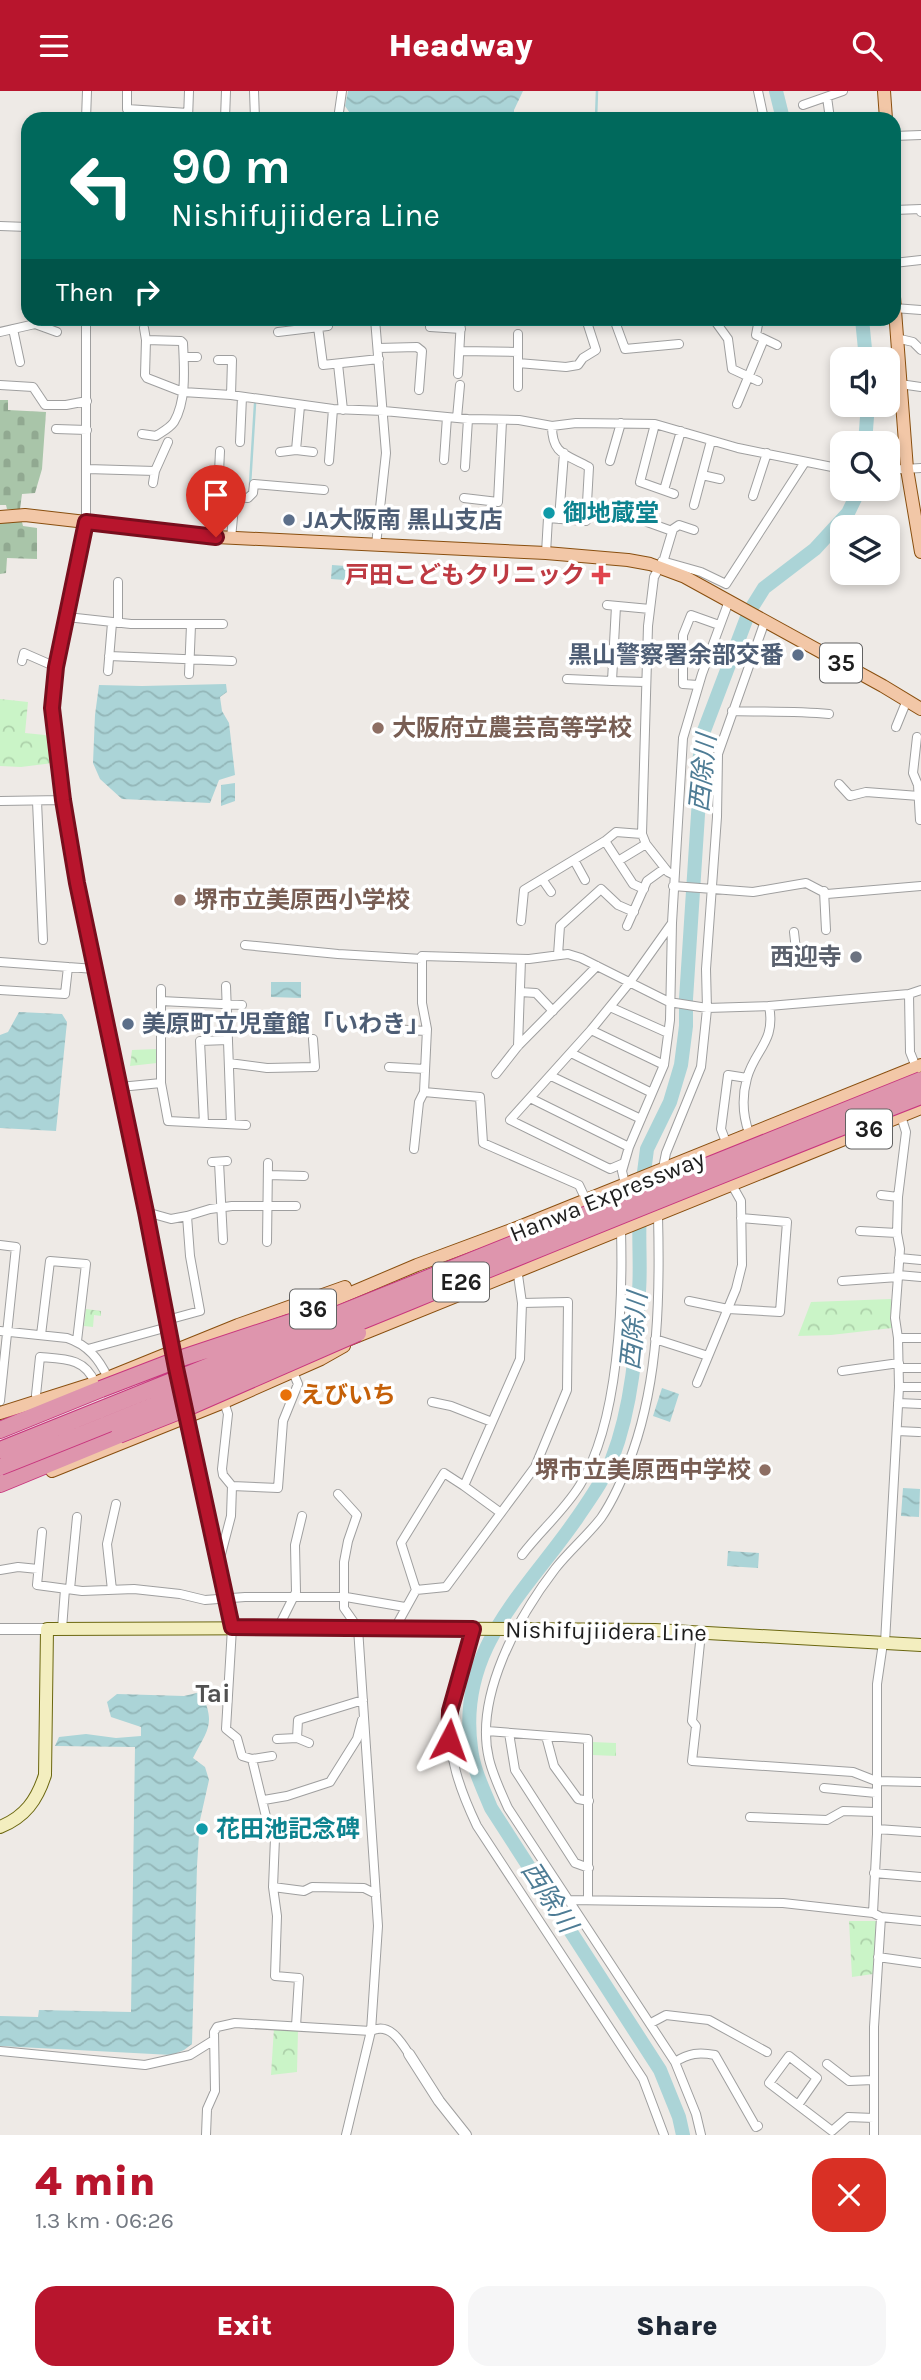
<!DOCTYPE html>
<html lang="en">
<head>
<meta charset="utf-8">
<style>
	body { margin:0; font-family:Karla,"Noto Sans JP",sans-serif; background:#f6f6f7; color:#1f2937; height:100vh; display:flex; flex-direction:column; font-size:26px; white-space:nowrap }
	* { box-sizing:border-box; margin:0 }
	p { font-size:23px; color:#747a83 }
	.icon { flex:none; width:38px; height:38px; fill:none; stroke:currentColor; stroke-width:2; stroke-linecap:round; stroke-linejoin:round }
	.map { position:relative; height:2044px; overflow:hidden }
	.panel { display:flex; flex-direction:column; background:#fff; flex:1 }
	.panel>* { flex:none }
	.guide { position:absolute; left:21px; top:21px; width:880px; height:214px; border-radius:21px; box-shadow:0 4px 10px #0003; background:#00695c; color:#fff; overflow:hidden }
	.controls { position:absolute; left:830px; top:256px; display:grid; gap:14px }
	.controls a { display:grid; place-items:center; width:70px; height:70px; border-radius:14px; background:#fff; box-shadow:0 4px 10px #0003; font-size:35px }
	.pin { position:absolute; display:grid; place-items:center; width:60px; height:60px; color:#fff; margin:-72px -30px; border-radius:50% 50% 50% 0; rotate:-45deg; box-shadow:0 0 7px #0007 }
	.pin .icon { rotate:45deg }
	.me { position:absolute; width:77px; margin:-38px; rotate:4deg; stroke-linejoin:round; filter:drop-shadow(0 0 5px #0008) }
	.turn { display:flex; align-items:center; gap:24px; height:147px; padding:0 35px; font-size:32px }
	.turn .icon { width:91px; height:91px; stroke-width:2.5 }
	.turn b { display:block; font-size:49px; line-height:60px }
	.then { display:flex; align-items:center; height:66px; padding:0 35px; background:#0003; gap:14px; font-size:26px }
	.round { display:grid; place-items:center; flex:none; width:74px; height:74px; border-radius:21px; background:#f6f6f7 }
	.headline { display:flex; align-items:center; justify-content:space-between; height:119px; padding:0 35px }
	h1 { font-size:42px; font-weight:800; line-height:52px; color:#b8152d }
	.cta { display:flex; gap:14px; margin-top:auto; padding:14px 35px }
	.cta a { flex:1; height:80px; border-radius:21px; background:#b8152d; color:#fff; font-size:28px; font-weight:800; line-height:80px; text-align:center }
	.cta a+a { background:#f6f6f7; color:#1f2937 }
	header { display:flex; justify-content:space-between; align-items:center; height:91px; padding:0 35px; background:#b8152d; color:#fff; font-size:32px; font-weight:800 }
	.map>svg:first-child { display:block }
</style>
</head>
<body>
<header><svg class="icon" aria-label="menu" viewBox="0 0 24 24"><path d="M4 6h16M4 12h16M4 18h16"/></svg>Headway<svg class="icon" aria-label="search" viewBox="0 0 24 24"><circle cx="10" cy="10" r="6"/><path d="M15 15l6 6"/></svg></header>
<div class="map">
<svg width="921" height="2044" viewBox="0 0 921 2044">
	<defs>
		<pattern id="cemetery-stones" width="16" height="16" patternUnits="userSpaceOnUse" patternTransform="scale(1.75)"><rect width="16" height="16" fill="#a9c5a9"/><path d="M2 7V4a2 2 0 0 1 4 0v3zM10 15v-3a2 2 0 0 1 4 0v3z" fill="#91a991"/></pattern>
		<pattern id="park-crowns" width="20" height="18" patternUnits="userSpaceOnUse" patternTransform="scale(1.75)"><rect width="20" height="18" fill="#caf4c7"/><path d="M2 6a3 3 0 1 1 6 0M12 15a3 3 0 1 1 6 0" fill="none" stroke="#add1aa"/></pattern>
		<pattern id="water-waves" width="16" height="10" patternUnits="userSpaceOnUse" patternTransform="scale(1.75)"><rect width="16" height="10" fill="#abd4d7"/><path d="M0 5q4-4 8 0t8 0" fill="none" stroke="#93b6b8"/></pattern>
	</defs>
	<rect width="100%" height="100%" fill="#eeeae6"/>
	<path fill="url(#cemetery-stones)" d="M0,309H8V319L46,321L42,378L35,402L22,403L20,418H7L6,414H0Z
		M4,431H22L23,435L37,437V468L7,467L6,482L0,483V432Z"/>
	<path fill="url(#park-crowns)" d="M0,608L28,611L25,642L45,644L52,649L53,672L21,676L0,675Z
		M157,958V972L130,975L132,959Z
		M891,1208L892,1237L831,1244L798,1245L811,1211Z
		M86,1218L101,1220V1225L94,1224L93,1236L84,1235Z
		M592,1651L616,1652V1665L592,1664Z
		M849,1830H876L873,1883L852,1886Z
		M274,1937L298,1939L297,1981L271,1984Z"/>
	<path fill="url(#water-waves)" d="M348,0H523L514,19V28H354L345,15Z
		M332,474L360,476L359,490L331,488Z
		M226,593L227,601L220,606L222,620L229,632L235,684L219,689L210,712L122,708L100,688L93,672L95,624L99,594L142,595Z
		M235,692V710L221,715V694Z
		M271,891H301V907L271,906Z
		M19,921L62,923L67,931L56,1040L0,1037V944L8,941Z
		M662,1297L679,1303L670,1331L653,1325Z
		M903,1397L920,1398L919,1426L901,1425Z
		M728,1460L759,1462L758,1477L727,1475Z
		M201,1601C216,1633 208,1638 193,1667L205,1676L209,1689L200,1729L197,1775L192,1953L184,1959L172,1964L0,1955V1925L38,1926L39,1919L131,1921L135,1656L55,1655L59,1646L86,1643L116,1647L141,1645V1636L111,1626L107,1611L117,1603L184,1605Z"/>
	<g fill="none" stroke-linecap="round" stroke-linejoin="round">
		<path stroke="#abd4d7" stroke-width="2.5" d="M596,28L597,0
			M250,394L255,313"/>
		<path stroke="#abd4d7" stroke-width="14" d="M776,0L783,28
			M862,228L866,268
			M865,352L868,313
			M642,1097L647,1058L670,1011L681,974L686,935V908L699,708L698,682L702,645L749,521L764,497L815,458L848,422L860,397
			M640,1120C638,1147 641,1174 639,1200C637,1255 632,1316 612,1368C604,1389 589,1409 577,1427C526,1501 457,1557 471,1657C473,1678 483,1697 491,1717L660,1979L679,2026L683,2044"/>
		<defs>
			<path id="minor" d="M127,0V18L188,22
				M254,0L255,28
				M758,0L764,28
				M827,6L830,28
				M803,14L843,0
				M86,28L87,0
				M188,28L189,0
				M225,28L226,0
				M338,28L342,0
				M894,45L921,44
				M894,119L921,118V121
				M0,135L28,136
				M894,172L921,169
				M894,217L921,219
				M86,228V431L56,576L53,617L63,709L77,792L174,1263
				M375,228L386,362L376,454
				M430,228V236L461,238
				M614,228L625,258L679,253
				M759,228L756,244L777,254
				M715,230L728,248L732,278L758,290
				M318,236L323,274L379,268
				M144,237L146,249L145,284L147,287L183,301L231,304L333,318L384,320L468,328L519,329L552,335L576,332L655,333L738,357L842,378
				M13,238L20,271
				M0,241L35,233L57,241
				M278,241L328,235
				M896,247L913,251L921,259
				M378,257L417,256L422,260L419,299
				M460,260L518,261
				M184,266H197
				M218,269H232L231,304
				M518,272L566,276L578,274L583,267L596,259L586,228
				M338,273L343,319
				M458,283L461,228
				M900,293L921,296
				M0,294L33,296L45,314H66L87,310
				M518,296V243
				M737,313L764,248
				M457,327L460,294
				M655,333L640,391L674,403
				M56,338L87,339
				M142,343L156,345C162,341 170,337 174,331C187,309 184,276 183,252L181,250L146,249
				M240,351L242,306
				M296,359L300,315
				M280,361L296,359L313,361
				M444,369L447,326
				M329,370L333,318
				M610,370L621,332
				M465,376L468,328
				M87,378L155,380
				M887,379L921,377
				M702,384L720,388
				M153,392L155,380L168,351
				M664,399L681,340
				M753,405L767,362
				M464,407L498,411L502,330
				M694,414L711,350
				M559,428L564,362
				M647,431L672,440
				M216,446L220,360
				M231,447L235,406L248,407L253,402L254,393L324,399
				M546,462L548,427L586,430L589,376C566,363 552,364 552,335
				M662,470L701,481L726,493L805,371
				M607,514L650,518
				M616,515L612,590L645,591
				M67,526L131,533H223
				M118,532V491
				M109,565L232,570
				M22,570L24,562L56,576
				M108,580L112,532
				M189,583L191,534
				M567,588L612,590
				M698,594L683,593V544L691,524L719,534
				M732,620C765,621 797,620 829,623
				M896,636L907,609
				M917,646L913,682L918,694L920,729
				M839,693L850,705L866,701L919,705
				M0,710L63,709
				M37,710L43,849
				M605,750L633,793L644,798
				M574,769L585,789
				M618,770L646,753
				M674,784L668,781L646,753L642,743L648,535L654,486L664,468L673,438L679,434L694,439
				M542,788L551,801
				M673,795L753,801L806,792L827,803L921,795
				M824,800L826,839
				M521,830L524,799L605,750L616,741L642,743
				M627,835L647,790L665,777
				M794,841L797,868L802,867
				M245,854L338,863L422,868
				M558,864L560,835L601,798L618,814L634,821
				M0,871L95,878
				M226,895L231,1033
				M161,898V992L168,1030L246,1034
				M0,899L65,903L68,876
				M520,901L536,902L553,920
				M909,903L910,961L916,976
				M161,910L242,914
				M610,916L668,942
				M391,938L426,940
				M591,939L664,974
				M518,955L521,868
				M571,962L652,1002
				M229,972L267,977L315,976L313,948
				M389,976L425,978
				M496,983L518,955L597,875
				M551,985L641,1028
				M120,996L161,992
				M530,1007L629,1056
				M204,1032L200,950L228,949
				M749,1042C743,1025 742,1005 747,987C755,958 776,951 769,915
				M726,1051L721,1038L728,984L747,987
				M414,1058L419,1011L424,1001
				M212,1071L227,1070
				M219,1071L223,1149
				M624,1072L610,1078L510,1029L591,939L630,891L672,832L683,647L702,583L729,510
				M663,1077L666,1062L701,976L707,918L706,878L717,726L718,663L765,530
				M268,1084L304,1085
				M625,1093L622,1080L629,1056L664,974L670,929L672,832
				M881,1104L898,1106
				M586,1109L579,1094L483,1052L480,1006L424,1001L427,938L422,912V865L529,868L568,863L581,867L669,911L707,917L769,915L909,903L921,899
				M146,1121L171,1128L187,1125L210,1118L232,1115H296
				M658,1124C660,1203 659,1285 633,1360C625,1382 614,1408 601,1427C587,1445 569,1460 555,1478C518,1526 474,1606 489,1668C493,1685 501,1701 508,1717L675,1971L696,2023L701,2044
				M860,1140L897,1142
				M267,1151L268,1072
				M0,1154L16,1156L0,1310
				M899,1167L921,1169
				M898,1184L921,1186
				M842,1190L898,1186
				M689,1210L728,1218L780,1221L787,1131L741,1127
				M167,1229L200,1220L190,1165L187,1125
				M0,1240L67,1247C88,1254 99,1268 108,1287
				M41,1244L50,1170L86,1173L77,1250
				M898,1247H921
				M655,1248L708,1265
				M88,1258L168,1236
				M899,1277H921
				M842,1280L899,1272
				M697,1292L736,1198L742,1174L741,1110L732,1094
				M899,1296H921
				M37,1309L36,1304L40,1266C65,1268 85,1267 95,1292
				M224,1311L228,1323L222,1378L223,1384L232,1395
				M432,1311L451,1315L492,1331
				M898,1312L921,1313
				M187,1324L232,1537L226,1638L237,1647L242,1665L252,1668L269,1738L275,1747L273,1796L277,1825L275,1885L299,1887L296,1935
				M897,1340L919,1341
				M464,1395L501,1422
				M338,1403L357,1424L348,1450L344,1471V1517L358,1537L378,1835L371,1940L346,2044
				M42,1441L37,1494L82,1500L134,1498L180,1503L205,1509L245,1506H346L405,1516
				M522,1464C540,1440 564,1420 580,1394C619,1331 623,1212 621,1139
				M219,1471L231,1425L232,1395L278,1397L283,1330L298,1293L293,1281
				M0,1479L18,1476L38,1478
				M70,1498L77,1426
				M112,1499L107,1453L116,1413
				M416,1499L446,1496L535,1376L567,1299L568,1211L522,1212
				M278,1537L296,1501L295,1454L302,1425
				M395,1537L416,1499L401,1452L444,1382L464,1395L520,1268L522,1212L517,1177
				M62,1538L65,1498
				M473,1538C446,1621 438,1653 477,1735L643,1988L664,2044
				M701,1542L692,1630L696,1635L692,1670L853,1681L876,1690L921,1691
				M885,1552L899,1296L898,1247L895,1227L900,1158L897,1142L898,1106L906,1041L901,1025
				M487,1640L588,1648V1809
				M509,1642L515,1679L575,1772L589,1777
				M546,1645L554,1675L578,1708L589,1710
				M277,1648L297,1647
				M309,1652L297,1647L298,1629L363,1609
				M252,1668L272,1665
				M824,1697L876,1702
				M264,1709L287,1705L330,1691L357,1648L362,1629
				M750,1726L827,1729L843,1720L876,1721
				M877,1738L921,1741
				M874,1782L921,1786
				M273,1796L304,1800L312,1796L364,1797L376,1803
				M569,1809L783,1812L873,1822L881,1826L921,1830
				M873,1822L877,1743V1593L883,1552
				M878,1866L921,1872
				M651,1932L666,1924L709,1929L767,1961
				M0,1960L145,1974L190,1964L214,1949
				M675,1971C689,1962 699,1961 715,1964L756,2036L758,2035
				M827,1973L849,1990L873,1989
				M798,2014L817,1987L789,1965L769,1992L832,2040L848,2026L874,2027
				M206,2044L207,2018L215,2000L214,1941L217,1936L235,1932L371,1940C389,1931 400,1949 409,1963
				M874,2044V1936L881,1826"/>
			<path id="tertiary" d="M0,1538H47
				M409,1963L439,2010L466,2044"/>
			<path id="secondary" d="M0,1736C25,1726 37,1709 45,1684L47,1538L358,1537L655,1539L921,1554"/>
			<path id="primary" d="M884,0L886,28
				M894,206L907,378L921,461
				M0,426L25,424L216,446L546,462L628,469L650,473L685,486L883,595L921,618
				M292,1227L417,1174L514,1138L921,974
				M350,1248L921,1017
				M0,1322L95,1292L238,1234L345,1196
				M52,1380L224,1311L321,1268L344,1255"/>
			<path id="motorway" d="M0,1339L101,1298
				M0,1393L119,1344"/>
		</defs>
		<use href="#minor" stroke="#9f9f9f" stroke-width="10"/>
		<use href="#tertiary" stroke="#9f9f9f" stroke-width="12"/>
		<use href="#secondary" stroke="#6b6710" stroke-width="14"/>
		<use href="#primary" stroke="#894f0f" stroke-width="14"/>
		<use href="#motorway" stroke="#c8367e" stroke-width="18"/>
		<use href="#minor" stroke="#fff" stroke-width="8"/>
		<use href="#tertiary" stroke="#fff" stroke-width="10"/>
		<use href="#secondary" stroke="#f3eebf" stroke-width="12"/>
		<use href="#primary" stroke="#f2c7a7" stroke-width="12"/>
		<use href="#motorway" stroke="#de95ad" stroke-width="16"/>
		<defs>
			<path id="motorway-bridge" d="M101,1298L179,1268L300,1228
				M119,1344L182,1319L358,1242
				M0,1359L921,989
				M0,1376C308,1254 613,1125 921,1005"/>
		</defs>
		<use href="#motorway-bridge" stroke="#c8367e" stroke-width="18" stroke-linecap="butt"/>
		<use href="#motorway-bridge" stroke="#de95ad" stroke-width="16"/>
	</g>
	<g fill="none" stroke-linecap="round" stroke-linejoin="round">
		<defs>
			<path id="route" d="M216,446L86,431L56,576L52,617L63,709L77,792L146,1121L176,1277L232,1536L473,1538L450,1620L449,1649"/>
		</defs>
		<use href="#route" stroke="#780e1d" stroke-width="18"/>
		<use href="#route" stroke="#b8152d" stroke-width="12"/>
	</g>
	<g fill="#0f9aa8" stroke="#fff" stroke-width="2.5">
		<circle cx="549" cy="422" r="7"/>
		<circle cx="202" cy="1738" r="7"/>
	</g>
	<g fill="#5c6f8a" stroke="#fff" stroke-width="2.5">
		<circle cx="289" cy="429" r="7"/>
		<circle cx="798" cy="564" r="7"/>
		<circle cx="128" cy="933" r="7"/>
	</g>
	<path fill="#e0444e" stroke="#fff" stroke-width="2.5" d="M597.5 473.5h7v7h7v7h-7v7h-7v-7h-7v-7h7z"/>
	<g fill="#8d6e63" stroke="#fff" stroke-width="2.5">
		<circle cx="378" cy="637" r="7"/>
		<circle cx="180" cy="809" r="7"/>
		<circle cx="765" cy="1379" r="7"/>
	</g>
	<circle fill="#6b7280" stroke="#fff" stroke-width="2.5" cx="856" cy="866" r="7"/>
	<circle fill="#e8710a" stroke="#fff" stroke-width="2.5" cx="286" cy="1304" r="7"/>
	<g text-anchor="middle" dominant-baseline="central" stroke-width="7" stroke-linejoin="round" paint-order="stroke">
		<g fill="#fff" stroke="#626262" stroke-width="2">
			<rect x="820" y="552.5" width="42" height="39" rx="5"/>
			<rect x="846" y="1018.5" width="46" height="39" rx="5"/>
			<rect x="433" y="1171.5" width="56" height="39" rx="5"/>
			<rect x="290" y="1198.5" width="46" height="39" rx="5"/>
		</g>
		<g font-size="23" font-weight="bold" fill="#1e1e1e">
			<text x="841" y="572">35</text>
			<text x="869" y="1038">36</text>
			<text x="461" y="1191">E26</text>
			<text x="313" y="1218">36</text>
		</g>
		<g font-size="24" font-weight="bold" fill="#0d838f" stroke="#fff" text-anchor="start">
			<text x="563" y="422">御地蔵堂</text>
			<text x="216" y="1738">花田池記念碑</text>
		</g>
		<g font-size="24" font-weight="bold" fill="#4e5e75" stroke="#fff" text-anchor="start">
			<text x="303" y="429">JA大阪南 黒山支店</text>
			<text x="784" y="564" text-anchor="end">黒山警察署余部交番</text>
			<text x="142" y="933">美原町立児童館「いわき」</text>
		</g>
		<g font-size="24" font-weight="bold" fill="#be3a42" stroke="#fff" text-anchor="end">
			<text x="585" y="484">戸田こどもクリニック</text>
		</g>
		<g font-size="24" font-weight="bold" fill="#785e54" stroke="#fff" text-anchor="start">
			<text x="392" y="637">大阪府立農芸高等学校</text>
			<text x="194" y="809">堺市立美原西小学校</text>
			<text x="751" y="1379" text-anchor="end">堺市立美原西中学校</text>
		</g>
		<g font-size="24" font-weight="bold" fill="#5b616d" stroke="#fff" text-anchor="end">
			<text x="842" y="866">西迎寺</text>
		</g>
		<g font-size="24" fill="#1e1e1e" stroke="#fff">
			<text transform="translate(607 1105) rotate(-22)">Hanwa Expressway</text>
			<text transform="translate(606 1540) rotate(1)">Nishifujiidera Line</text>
		</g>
		<g font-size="24" font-weight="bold" fill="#c56008" stroke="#fff" text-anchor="start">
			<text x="300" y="1304">えびいち</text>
		</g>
		<g font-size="26" font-style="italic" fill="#4e7c95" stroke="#fff">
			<text transform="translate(703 682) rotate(-84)">西除川</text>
			<text transform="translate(634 1240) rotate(-84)">西除川</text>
			<text transform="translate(549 1806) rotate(57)">西除川</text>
		</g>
		<g font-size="26" font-weight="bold" fill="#515151" stroke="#fff">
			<text x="213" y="1602">Tai</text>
		</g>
	</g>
</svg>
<div class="controls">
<a><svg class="icon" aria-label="sound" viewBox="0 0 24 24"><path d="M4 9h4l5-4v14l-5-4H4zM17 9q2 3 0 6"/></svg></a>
<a><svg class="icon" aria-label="search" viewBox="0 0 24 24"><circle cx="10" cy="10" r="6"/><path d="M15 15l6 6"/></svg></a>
<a><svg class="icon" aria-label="layers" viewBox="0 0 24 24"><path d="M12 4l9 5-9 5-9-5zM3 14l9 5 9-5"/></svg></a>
</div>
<div class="pin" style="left:216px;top:446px;background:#d93025"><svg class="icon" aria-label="arrive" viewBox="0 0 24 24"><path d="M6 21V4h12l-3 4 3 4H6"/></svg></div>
<svg class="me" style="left:449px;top:1649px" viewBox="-20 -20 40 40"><path d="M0-17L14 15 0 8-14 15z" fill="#b8152d" stroke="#fff" stroke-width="4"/></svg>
<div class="guide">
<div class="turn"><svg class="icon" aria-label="left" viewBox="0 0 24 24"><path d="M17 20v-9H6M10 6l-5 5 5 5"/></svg><div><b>90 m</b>Nishifujiidera Line</div></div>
<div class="then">Then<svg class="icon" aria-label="right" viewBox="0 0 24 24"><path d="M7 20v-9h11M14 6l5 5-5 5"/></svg></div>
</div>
</div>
<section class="panel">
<div class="headline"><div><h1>4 min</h1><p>1.3 km · 06:26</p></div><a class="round" style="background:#d93025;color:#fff"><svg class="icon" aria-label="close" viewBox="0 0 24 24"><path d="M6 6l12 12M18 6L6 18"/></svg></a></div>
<div class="cta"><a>Exit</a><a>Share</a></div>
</section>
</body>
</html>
